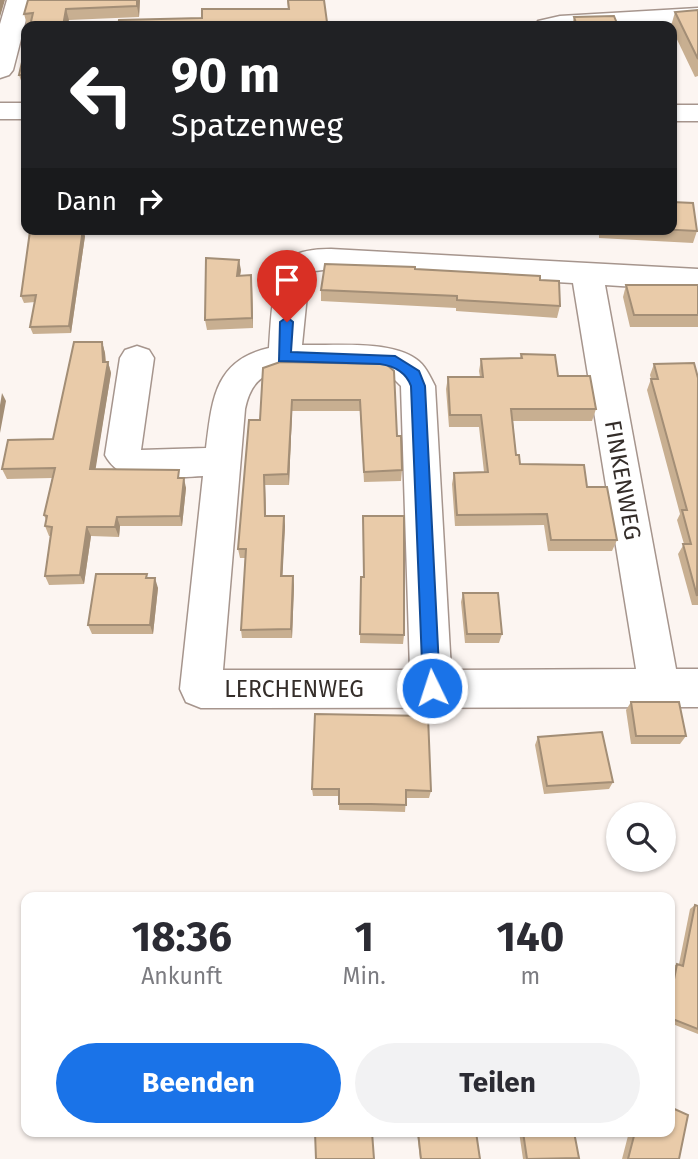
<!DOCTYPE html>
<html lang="de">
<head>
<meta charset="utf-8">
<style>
	body { margin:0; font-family:"Fira Sans",sans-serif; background:#f2f2f3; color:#2b2b33; height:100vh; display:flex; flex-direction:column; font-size:26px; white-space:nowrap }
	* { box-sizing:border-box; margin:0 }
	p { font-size:23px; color:#7c7c81 }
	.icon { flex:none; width:38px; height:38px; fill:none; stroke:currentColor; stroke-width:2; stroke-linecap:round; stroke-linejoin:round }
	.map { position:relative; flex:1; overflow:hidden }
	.details { position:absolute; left:21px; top:892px; width:654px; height:245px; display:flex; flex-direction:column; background:#fff; border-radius:14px; box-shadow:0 2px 5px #0004 }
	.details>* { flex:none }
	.hud { position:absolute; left:21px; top:21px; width:656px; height:214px; border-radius:14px; box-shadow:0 2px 5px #0004; background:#202124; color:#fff; overflow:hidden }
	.tools { position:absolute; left:606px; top:802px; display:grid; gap:14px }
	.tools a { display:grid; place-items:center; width:70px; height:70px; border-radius:50%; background:#fff; box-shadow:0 2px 5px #0004; font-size:35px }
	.pin { position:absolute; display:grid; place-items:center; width:60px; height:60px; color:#fff; margin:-72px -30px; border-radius:50% 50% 50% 0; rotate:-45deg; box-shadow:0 0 7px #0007 }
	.pin .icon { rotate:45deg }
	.me { position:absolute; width:77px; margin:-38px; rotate:356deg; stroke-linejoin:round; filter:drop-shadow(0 0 5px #0008) }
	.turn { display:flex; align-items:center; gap:24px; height:147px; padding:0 35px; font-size:32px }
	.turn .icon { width:91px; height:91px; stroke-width:2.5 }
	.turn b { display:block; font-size:49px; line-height:60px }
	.then { display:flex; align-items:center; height:66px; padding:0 35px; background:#0003; gap:14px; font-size:26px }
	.eta { display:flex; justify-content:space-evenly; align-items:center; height:119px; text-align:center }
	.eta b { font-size:42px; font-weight:700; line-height:49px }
	.action { display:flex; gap:14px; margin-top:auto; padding:14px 35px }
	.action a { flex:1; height:80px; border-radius:42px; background:#1a73e8; color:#fff; font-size:28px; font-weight:700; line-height:80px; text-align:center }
	.action a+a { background:#f2f2f3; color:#2b2b33 }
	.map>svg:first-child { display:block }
</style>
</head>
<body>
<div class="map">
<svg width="698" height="1159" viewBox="0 0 698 1159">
	<rect width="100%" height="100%" fill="#fcf5f1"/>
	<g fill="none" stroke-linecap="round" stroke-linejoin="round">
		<defs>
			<path id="minor" d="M7,0H31L13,70L9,75L0,78V24Z
				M698,8V22L631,26H535L538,21L560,16Z
				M0,103H26V119H0Z
				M672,105H698V121H672Z
				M331,249L698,269V291L605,285L676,669H698V707L201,708L186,702L180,689L203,476C169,477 123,489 105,455L120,358L125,350L137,346L149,350L154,358L141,450L206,448C212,401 214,360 269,348C271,325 271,275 289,259C299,250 318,249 331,249ZM331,269L573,283L636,669L451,670L435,386C430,376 425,365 416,359C390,340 333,346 302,345L309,275L315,271ZM284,369L387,372L401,386L410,670H223L245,409C250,385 260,374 284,369Z"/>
		</defs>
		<use href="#minor" stroke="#a6958d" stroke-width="3"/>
		<use href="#minor" fill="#fff" fill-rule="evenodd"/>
	</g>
	<path fill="#c8af91" d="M28,0H140L139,17L69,20L27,25L24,14Z
		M287,0H324L327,26H118L288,9Z
		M698,10V76L695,77L672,29V26H671L675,12Z
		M574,17L618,26H572Z
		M26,45V93L24,86H23L19,75Z
		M311,229H341V232L311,231Z
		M488,229H546L545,235H489Z
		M599,229H672L697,231L693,243L599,238Z
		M85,236L71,333L33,334L30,327L35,302L24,303L21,296Z
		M415,269L540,280L560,306L557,318L456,311V308L321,301V290Z
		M241,270L240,276L252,285L253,328L207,330L205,320Z
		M626,285H698V327H630L623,297Z
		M102,342L105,353L106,362H108L111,373L95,469L181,478L186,488L182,526H120L119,537L91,536L84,584L49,585L45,576L51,536H49L45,526L46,520L44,515L52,478L7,479L2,469L53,439Z
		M521,354L558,376L596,409L592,421H513L516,455L520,464L587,487L617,540L612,551H548L544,525L455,526L452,484L454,473L484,472L479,427H449L446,389L448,377H480L479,371L481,359L520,358Z
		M386,364L402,470L401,481L364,482L360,411H292L289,485H265L266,516H284L285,526L282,576H293L294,586L292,638H242L241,630L245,558H240L238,549L260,420L263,368Z
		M654,364L698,378V605H692L678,554L684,544L677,520L680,514L647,390L651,379L650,375Z
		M361,577H364L404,635L403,644L360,643Z
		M148,578L158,588L153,634H92L88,625Z
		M463,593L502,634L499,643H465L461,602Z
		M631,702L686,736L680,744H631L626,710Z
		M538,737L613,782L609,789L544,794L535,745Z
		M312,789L431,791L429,798H406L405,812L339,810V796H313Z
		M695,905L698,906V1034L670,1023V976L672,967L677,964H679L690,909Z
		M417,1132H476L480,1159H420Z
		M519,1132H574L570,1159H523Z
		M629,1132H670L679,1159H622Z"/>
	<path fill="#a38e76" d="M0,0H5L0,17Z
		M137,0H140L139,17L137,6Z
		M66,9L69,20L67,26H63Z
		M83,229L85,236L71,333L69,326Z
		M239,260L241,270L238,286L237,276Z
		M251,275L252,285L253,328L252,318Z
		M102,342L105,353L106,373L103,362Z
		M108,362L111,373L94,479L90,469Z
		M2,393L6,401L0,433V405Z
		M292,400V411L289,485L288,474Z
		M264,475L265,485L266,526L265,516Z
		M184,478L186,488L182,526L180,516Z
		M284,516L285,526L282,586L281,576Z
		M117,517L120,526L119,537L115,527Z
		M87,527L91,536L84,584L80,575Z
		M293,576L294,586L292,638L291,629Z
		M155,578L158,588L153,634L150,625Z"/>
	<path fill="#e9cba9" stroke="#a38e76" stroke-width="2" d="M28,0H137V6L66,9L63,26H30L33,13L24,14Z
		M288,0H324L327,22L305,24L306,26H118L119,20L202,18V9H289Z
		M698,10V59L675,12Z
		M614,16L618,26H577L574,17Z
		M26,45V83H23L25,75H19Z
		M672,202L693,203L697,231L658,229H672Z
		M83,229L69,326L30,327L36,295L21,296L30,231Z
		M206,258L239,260L237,276L251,275L252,318L205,320Z
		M325,264L415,267V269L540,276V280L559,281L560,306L457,300V296L321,290Z
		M626,285H698V315H634Z
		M74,342H102L103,362H108L90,469L179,470L178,478H184L180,516L117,517L115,527H87L80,575L45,576L52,527L45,526L47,516L44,515L55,468L2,469L8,440L53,439Z
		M521,354L555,355L558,376H590L596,409H511L516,455H519L520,464L584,465L587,487H607L617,540H551L547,514L457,515L454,473L488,472L481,415H450L448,377H483L481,359L522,358Z
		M280,362L386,364L394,371L397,436H401L402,470L364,472L360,400H292L288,474L264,475L265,516H284L281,576H293L291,629L241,630L246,549H238L249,420H260L263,368Z
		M694,363L698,378L697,596L683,544H691L682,510H687L651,379H658L654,364Z
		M363,516H404V635L360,634L361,577H364Z
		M96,574H147L146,578H155L150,625H88Z
		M463,593H498L502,634H467Z
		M631,702H679L686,736H636Z
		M315,714L428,716L431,791L406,790V805L371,804H339V789H312Z
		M602,732L613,782L547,786L538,737Z
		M695,905L698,906V1029L670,1018V1000L677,964L683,966Z
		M670,1107L688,1115L679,1159H628L635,1132H670Z
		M315,1132H372L374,1159H316Z
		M418,1132H476L480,1159H421Z
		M523,1132H574L579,1158L527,1159Z"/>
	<path fill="#1a73e8" stroke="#114b97" stroke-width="2" d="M287,317L293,322L291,352L395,356L419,371L425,386L440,688L438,694L432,696L426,694L423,688L411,386C406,372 394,366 380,364L279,361L280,322Z"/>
	<g text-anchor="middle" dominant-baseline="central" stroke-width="5" stroke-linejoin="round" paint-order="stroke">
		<g font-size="23" fill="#342d29" stroke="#fff">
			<text transform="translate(623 480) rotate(80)">FINKENWEG</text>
			<text x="294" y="689">LERCHENWEG</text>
		</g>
	</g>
</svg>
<div class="tools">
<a><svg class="icon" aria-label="search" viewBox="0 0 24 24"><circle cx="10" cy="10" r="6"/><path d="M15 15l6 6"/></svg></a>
</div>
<div class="pin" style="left:287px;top:322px;background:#d93025"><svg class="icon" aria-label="arrive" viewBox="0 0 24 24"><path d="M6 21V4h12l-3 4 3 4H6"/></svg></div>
<svg class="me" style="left:432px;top:688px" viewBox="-20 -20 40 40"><circle r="17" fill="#1a73e8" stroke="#fff" stroke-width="3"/><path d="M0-11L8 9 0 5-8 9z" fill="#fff"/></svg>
<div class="hud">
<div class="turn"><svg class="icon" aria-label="left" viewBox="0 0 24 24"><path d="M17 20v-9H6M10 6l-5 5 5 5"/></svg><div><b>90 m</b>Spatzenweg</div></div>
<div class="then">Dann<svg class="icon" aria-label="right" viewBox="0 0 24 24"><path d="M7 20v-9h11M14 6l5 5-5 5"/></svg></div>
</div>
<section class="details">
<div class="eta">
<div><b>18:36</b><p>Ankunft</p></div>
<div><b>1</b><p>Min.</p></div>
<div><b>140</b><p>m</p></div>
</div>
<div class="action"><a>Beenden</a><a>Teilen</a></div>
</section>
</div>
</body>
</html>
